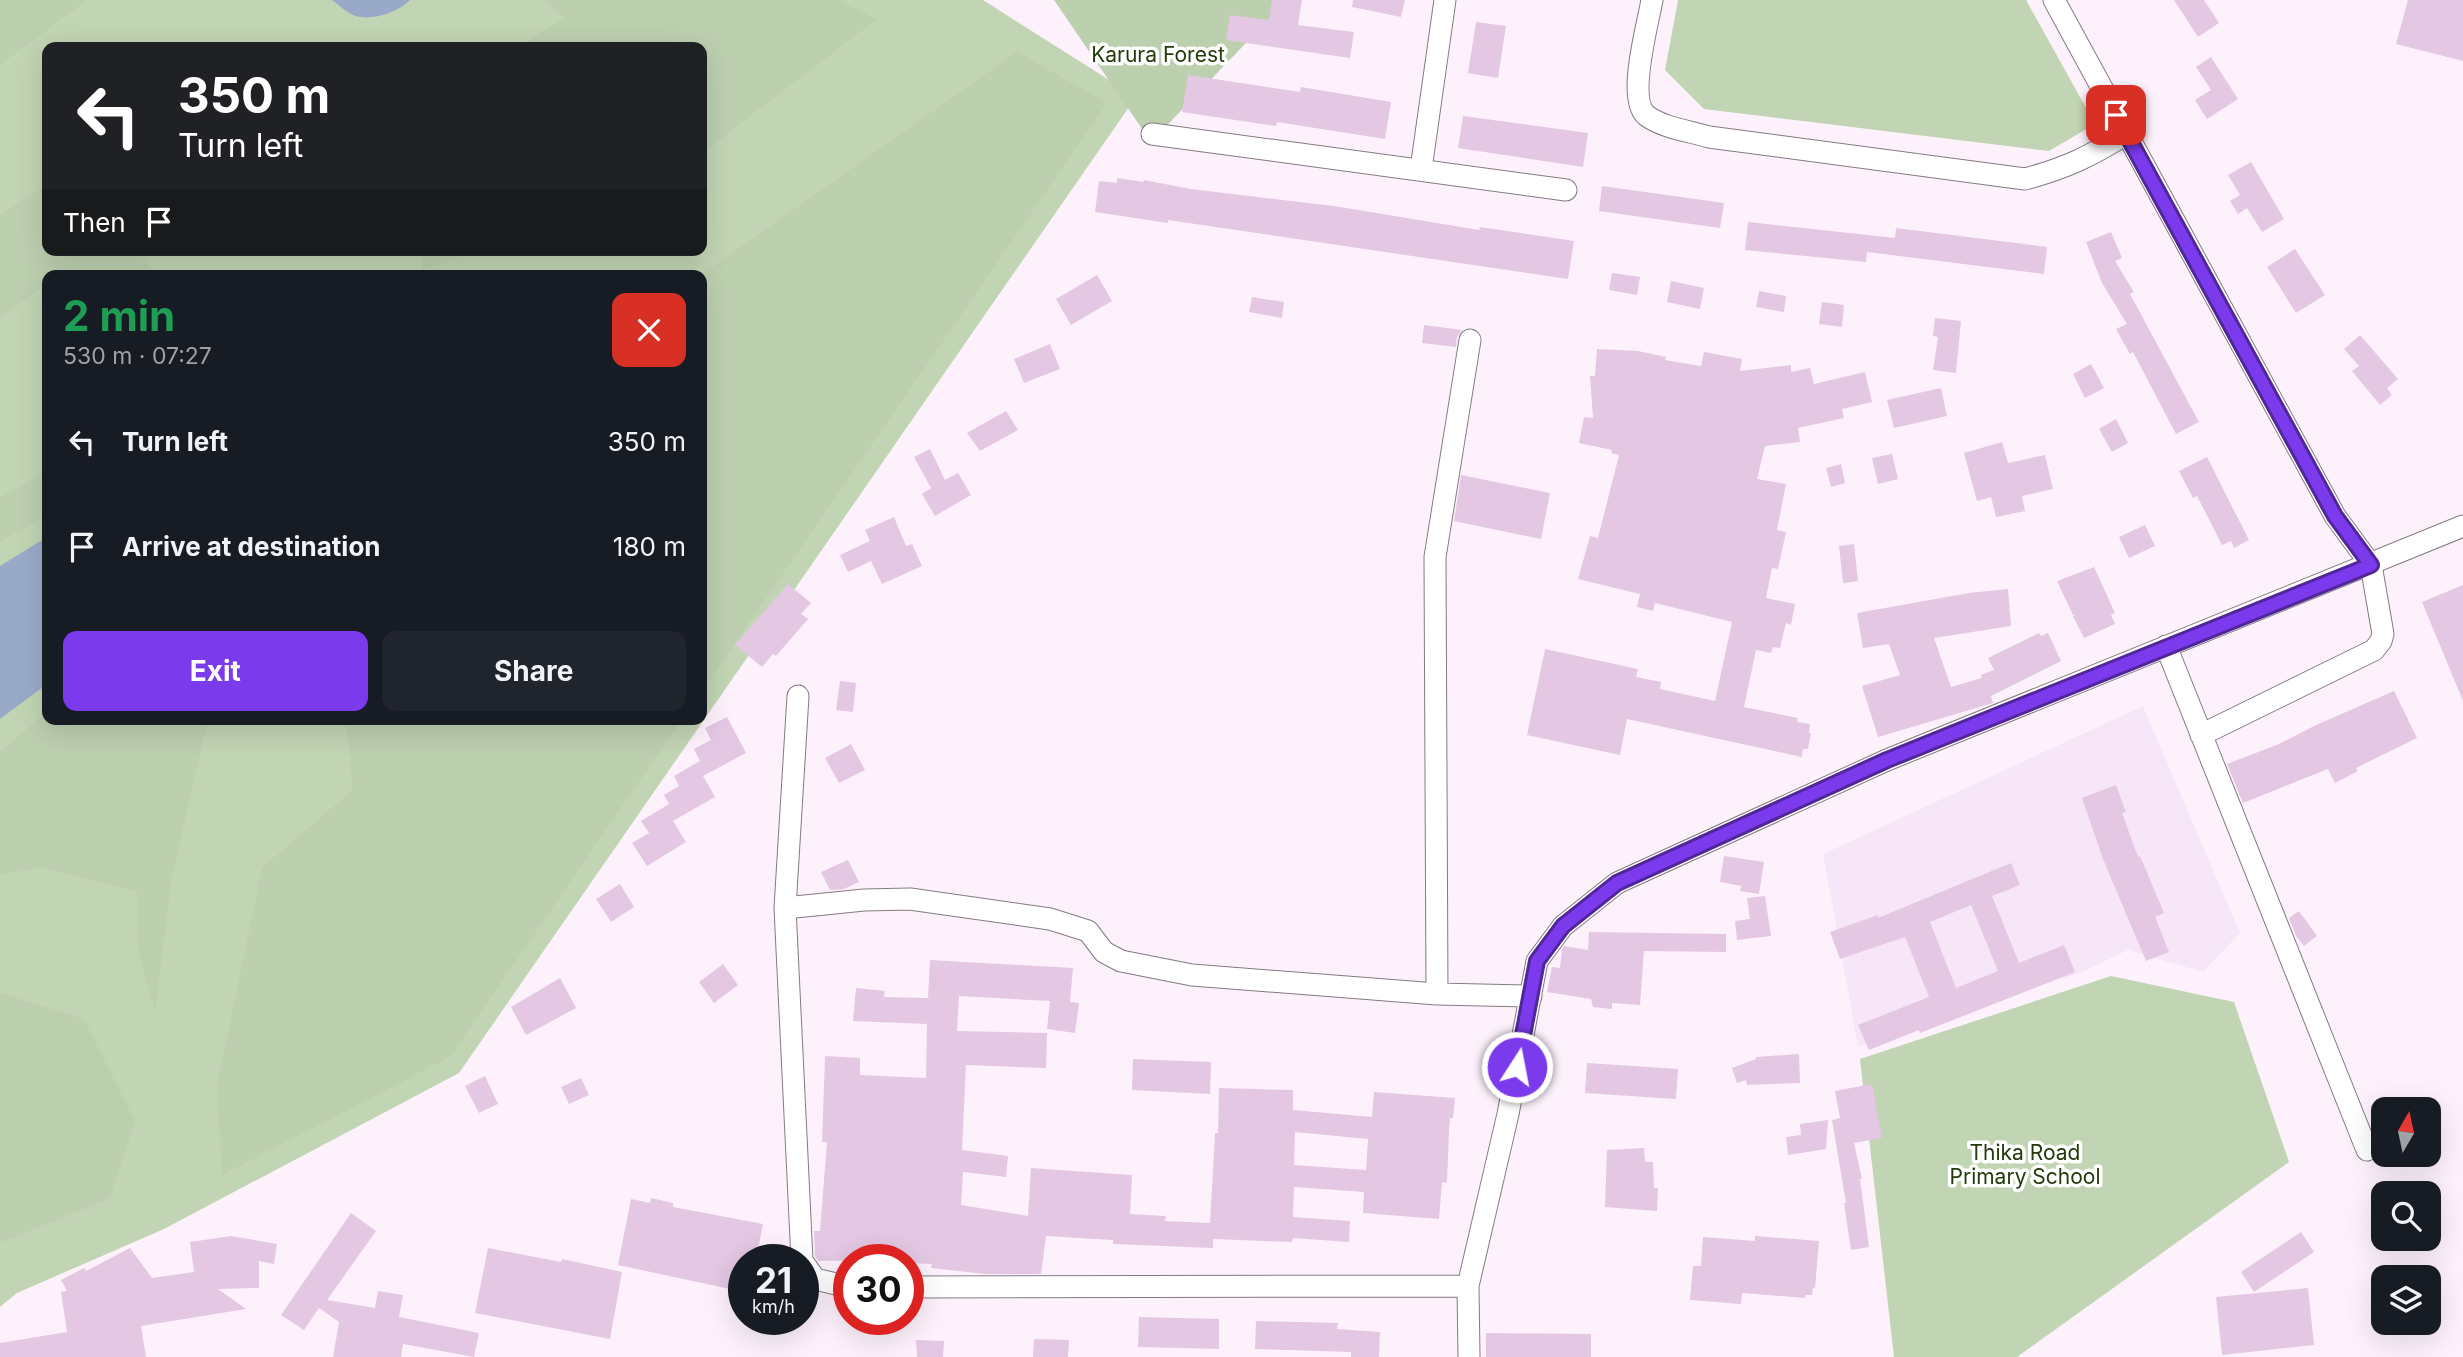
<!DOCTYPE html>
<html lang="en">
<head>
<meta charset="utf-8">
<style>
	body { margin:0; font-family:Inter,sans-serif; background:#20242c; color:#f1f3f6; height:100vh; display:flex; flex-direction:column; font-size:26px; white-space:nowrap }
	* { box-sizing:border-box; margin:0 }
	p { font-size:23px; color:#9ea1a6 }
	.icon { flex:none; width:38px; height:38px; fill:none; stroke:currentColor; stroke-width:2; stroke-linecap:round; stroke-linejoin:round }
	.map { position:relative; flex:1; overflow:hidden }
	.sheet { position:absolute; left:42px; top:270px; width:665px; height:455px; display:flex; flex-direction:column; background:#171b24; border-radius:14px; box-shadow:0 7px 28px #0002 }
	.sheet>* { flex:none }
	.banner { position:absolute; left:42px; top:42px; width:665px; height:214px; border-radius:14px; box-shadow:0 7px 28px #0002; background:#202124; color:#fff; overflow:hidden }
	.needle { width:46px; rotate:9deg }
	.buttons { position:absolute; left:2371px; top:1097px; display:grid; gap:14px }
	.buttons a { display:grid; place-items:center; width:70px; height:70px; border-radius:14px; background:#171b24; box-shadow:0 7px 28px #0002; font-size:35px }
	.speed { position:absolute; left:728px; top:1244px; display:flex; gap:14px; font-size:35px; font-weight:700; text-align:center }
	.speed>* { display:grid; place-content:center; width:91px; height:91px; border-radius:50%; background:#171b24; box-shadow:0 7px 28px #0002; line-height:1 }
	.speed small { font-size:18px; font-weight:400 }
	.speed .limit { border:10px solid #d22; background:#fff; color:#111 }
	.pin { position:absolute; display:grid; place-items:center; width:60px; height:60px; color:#fff; margin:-30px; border-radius:14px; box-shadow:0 4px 10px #0006 }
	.me { position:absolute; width:77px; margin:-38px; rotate:11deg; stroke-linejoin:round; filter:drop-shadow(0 0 5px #0008) }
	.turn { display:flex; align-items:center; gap:24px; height:147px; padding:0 21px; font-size:32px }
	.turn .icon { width:91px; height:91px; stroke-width:2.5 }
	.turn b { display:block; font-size:49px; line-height:60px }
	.then { display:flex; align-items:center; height:66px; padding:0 21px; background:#0003; gap:14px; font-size:26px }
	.round { display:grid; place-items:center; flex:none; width:74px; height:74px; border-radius:14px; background:#20242c }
	.headline { display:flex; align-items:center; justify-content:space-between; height:119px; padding:0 21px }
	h1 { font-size:42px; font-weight:700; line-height:52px; color:#1e9e55 }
	.primary-button { display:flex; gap:14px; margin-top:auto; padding:14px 21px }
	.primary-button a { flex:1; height:80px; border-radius:14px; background:#7c3aed; color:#fff; font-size:28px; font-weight:700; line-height:80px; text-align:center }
	.primary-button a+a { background:#20242c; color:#f1f3f6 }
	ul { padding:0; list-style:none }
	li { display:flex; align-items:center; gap:21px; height:105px; padding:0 21px }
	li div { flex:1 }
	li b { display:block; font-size:26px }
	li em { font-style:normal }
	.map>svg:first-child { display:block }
</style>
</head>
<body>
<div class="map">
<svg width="2463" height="1357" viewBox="0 0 2463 1357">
	<rect width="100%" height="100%" fill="#fdf2fc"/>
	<path fill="#f7e6f7" d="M2143,706L2240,933L2203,972L2128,950L2085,971L1858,1046L1823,854Z"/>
	<path fill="#c1d4b3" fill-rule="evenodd" d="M0,0H983L1136,97L459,1073L164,1229L17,1293L0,1307ZM47,47H702V250H47ZM47,275H702V719H47Z
		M1678,0H2026L2095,124L2049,151L1704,109L1665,70Z
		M2111,976L2234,1002L2289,1162L2017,1357H1894L1860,1059Z"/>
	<path fill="#bccfaf" d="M0,0H87L0,65Z
		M544,0H837L877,19L702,153V47H518L564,18Z
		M1054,0H1287L1151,142Z
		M1017,52L1107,103L702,691L701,275Z
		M47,185V250H137L156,275H47V286H44L0,318V215Z
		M422,250H480L423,270Z
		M47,472V515L0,542V497Z
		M47,712V719H208L172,876L155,1012L139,954L137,891L39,867L0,875V752Z
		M346,719H682L450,1057L222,1175L217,1087L262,868L353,790Z
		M0,993L84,1019L135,1121L110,1198L0,1243Z"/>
	<path fill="#99aac9" d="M332,0H410C399,12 372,21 356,16C348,14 339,5 332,0Z
		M47,537V684L0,719V566Z"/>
	<path fill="#e4c7e3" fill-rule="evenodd" d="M1272,0H1302L1298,25L1354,32L1350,58L1226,40L1230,15L1269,20Z
		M1353,0H1405L1401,17L1352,7Z
		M2174,0H2204L2219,23L2198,37Z
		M2408,0H2463V61L2396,44Z
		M1476,22L1506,26L1498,78L1468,73Z
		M2211,57L2238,99L2207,119L2195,100L2211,90L2196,67Z
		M1188,75L1300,92L1301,87L1391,102L1385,139L1277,122L1276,126L1182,112Z
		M1463,116L1588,133L1583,167L1458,148Z
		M2251,162L2284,219L2262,232L2247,208L2238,214L2230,201L2240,195L2228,175Z
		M1117,178L1143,182L1144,180L1191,189L1334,206L1479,230L1480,227L1574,241L1568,279L1168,220V223L1095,212L1099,181L1117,183Z
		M1602,186L1724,203L1720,228L1599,211Z
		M1748,222L1895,238L1896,228L2047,247L2044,274L1867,252L1866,262L1745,250Z
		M2111,232L2122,258L2115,261L2134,292L2130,294L2199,422L2176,434L2133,352L2130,354L2116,329L2127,324L2102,283L2086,242Z
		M2295,249L2325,295L2296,313L2267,267Z
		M1612,273L1640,277L1637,295L1609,290Z
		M1097,275L1112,301L1071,325L1056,299Z
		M1671,281L1704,288L1700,309L1667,302Z
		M1759,291L1786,296L1784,312L1756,307Z
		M1252,297L1284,302L1282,318L1249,312Z
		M1822,302L1844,305L1842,327L1819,324Z
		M1935,318L1961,321L1956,373L1933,370L1938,337L1933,336Z
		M1424,325L1462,330L1457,337L1456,347L1422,343Z
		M2360,335L2398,379L2387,388L2392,395L2380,405L2352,371L2359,366L2344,349Z
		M1050,344L1060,369L1024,383L1014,359Z
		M1597,349L1638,351L1666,357L1665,360L1701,366L1704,352L1742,359L1740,371L1791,365V372L1810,368L1814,384L1865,372L1872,402L1842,409L1844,418L1798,428L1800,442L1765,446L1757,479L1786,484L1777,530L1786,532L1778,569L1772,568L1766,598L1795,604L1791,625L1786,623L1780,648L1773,647L1771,653L1756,650L1744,707L1798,718L1797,722L1810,724L1809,733H1811L1808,749H1803L1802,757L1627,719L1620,755L1527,735L1545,649L1638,669L1636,677L1661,682L1660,689L1715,701L1732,622L1655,603L1653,611L1637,607L1640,594L1578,579L1590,536L1598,538L1619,455L1611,453L1612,450L1579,443L1584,417L1593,418L1590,376H1595Z
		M2091,364L2104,388L2085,398L2073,374Z
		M1941,388L1947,416L1894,428L1887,400Z
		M1006,411L1018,430L980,451L967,433Z
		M2116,419L2128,443L2112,452L2099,429Z
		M2002,442L2008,463L2045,455L2053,489L2022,496L2025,511L1996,517L1991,497L1977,501L1964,453Z
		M930,449L945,480L958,473L971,495L935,516L922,494L931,488L914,457Z
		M1892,454L1898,479L1878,484L1872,458Z
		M2207,457L2249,540L2234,548L2231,541L2222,545L2197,496L2193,498L2179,471Z
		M1841,464L1845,483L1831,487L1826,468Z
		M1461,475L1550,493L1541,539L1454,521Z
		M894,517L906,546L912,544L922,566L882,584L871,561L848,572L840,555L870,541L865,530Z
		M2145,525L2155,546L2129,558L2119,537Z
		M1854,544L1858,581L1843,583L1839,546Z
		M2094,567L2115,613L2111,615L2115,624L2084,638L2073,616L2076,615H2073L2057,581Z
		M788,584L811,603L801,614L808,619L776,656L773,654L762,667L735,645Z
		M2463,585V701L2422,602Z
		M2008,589L2011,626L1934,638L1951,687L1982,678L1981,675L1994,670L1988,658L2039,633L2041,636L2048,633L2061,661L1991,696L1993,703L1878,737L1862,686L1900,675L1889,644L1863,648L1857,613L1969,593Z
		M840,681L856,683L853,712L836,710Z
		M2394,691L2417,738L2356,768L2358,771L2335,783L2328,769L2243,803L2227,764L2279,744L2314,726Z
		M727,717L746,753L703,776L715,797L673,821L686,842L647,866L632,843L649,833L641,821L669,804L664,795L679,786L674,776L700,761L694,749L711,740L705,728Z
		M851,744L865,770L839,783L825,758Z
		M2116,785L2126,812L2122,813L2138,857L2140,856L2164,913L2155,917L2169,952L2146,961L2103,859L2082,798Z
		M1724,856L1764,862L1759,894L1740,891L1741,886L1720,882Z
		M848,860L859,882L844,889L830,890L821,872Z
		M2011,863L2020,885L1992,896L2019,963L2064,945L2075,972L1920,1033L1919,1030L1869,1050L1858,1025L1929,997L1905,937L1840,959L1830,932L1878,915V918ZM1971,905L1998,971L1956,988L1930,922Z
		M620,884L634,907L611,922L596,899Z
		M1765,896L1771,936L1737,940L1735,921L1750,919L1747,898Z
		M2299,911L2317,936L2304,946L2296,936L2289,918Z
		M1589,932L1726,934V952L1644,951L1640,1005L1612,1003V1009L1593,1007L1591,999L1547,992L1552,967L1560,968L1562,949L1564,946L1588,950Z
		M930,960L1073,968L1070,1002L1079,1003L1075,1033L1047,1029L1050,1001L959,996L957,1031L1047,1033L1046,1068L966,1065L962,1150L1008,1156L1006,1177L963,1172L961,1205L1028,1216L1031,1168L1132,1175L1130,1214L1166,1216L1165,1221L1210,1223L1215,1133H1218L1219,1088L1293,1090V1110L1372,1117L1374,1092L1455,1098L1453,1118H1450L1449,1131L1447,1183L1442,1182L1439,1219L1363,1213L1364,1192L1294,1187L1293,1217L1350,1221L1349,1242L1293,1238L1292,1242L1213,1239V1248L1113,1244V1240L1046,1236L1041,1274H985L931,1268L932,1264L908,1263V1260L818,1261L815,1256L814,1231H820L827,1142H822L825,1056L860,1058V1075L926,1078L927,1024L853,1021L856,988L885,991L884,997L928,998ZM1295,1132L1368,1139L1366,1170L1294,1165Z
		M723,964L738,985L714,1003L699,982Z
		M560,978L576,1008L526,1035L511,1007Z
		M1799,1054L1800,1083L1747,1085L1746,1080L1737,1083L1732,1068L1756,1059V1057Z
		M1133,1059L1211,1062L1210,1094L1132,1090Z
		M1587,1063L1678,1069L1676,1099L1585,1093Z
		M485,1076L498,1104L479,1113L465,1086Z
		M581,1078L589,1095L569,1104L561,1087Z
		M1872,1084L1882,1138L1854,1143L1862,1179H1860L1869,1247L1851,1250L1844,1203H1846L1832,1120L1840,1118L1835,1091Z
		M1828,1120L1826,1149L1788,1155L1786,1137L1801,1135L1800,1124Z
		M1644,1148L1645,1162H1653L1654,1188H1658L1657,1211L1605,1207L1607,1150Z
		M651,1198L673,1203V1207L763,1224L756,1260H744V1292L618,1265L631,1199L650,1203Z
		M351,1213L376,1231L327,1300L375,1308L378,1291L403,1295L399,1317L479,1333L474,1357L403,1344L401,1357H333L339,1322L319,1308L304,1330L281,1315Z
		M2301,1232L2314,1252L2254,1292L2241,1272Z
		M231,1236L277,1244L274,1264L259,1261V1288L218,1289L246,1309L141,1326L146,1357H0V1343L67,1332L61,1292L67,1291L61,1280L84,1268L86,1271L130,1248L152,1278L194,1272L190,1242Z
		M1755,1236L1819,1241L1815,1288H1813L1812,1295H1805V1298L1742,1293L1741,1304L1690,1300L1693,1266H1701L1703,1237L1755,1241Z
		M488,1248L561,1262L562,1259L622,1272L610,1339L475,1313Z
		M2308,1288L2314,1345L2222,1355L2216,1297Z
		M1139,1317L1219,1319V1349L1138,1347Z
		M1256,1321L1338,1323L1337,1329L1380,1332L1379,1357H1351V1352L1255,1349Z
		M1486,1333L1591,1334V1357H1486Z
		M1034,1339L1069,1340L1068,1357H1033Z
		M916,1340L944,1341L943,1357H917Z"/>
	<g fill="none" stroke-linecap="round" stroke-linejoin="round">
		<defs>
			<path id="street" d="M1652,0C1648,24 1626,100 1647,116C1664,128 1689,131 1709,137L2025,179C2066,168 2089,157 2126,134
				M2054,0L2335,516L2371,565L2383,634L2381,641L2374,650L2201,735
				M1152,134L1566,190
				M1421,169L1445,0
				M2166,646L2367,1150
				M798,696L785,908L802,1260
				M785,908L864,900L910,899L1050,919L1088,931L1104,952L1121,961L1192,975L1437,994L1531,996
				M1437,994L1435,557L1470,340
				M803,1262L815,1279L849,1287
				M908,1287L1468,1286
				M1469,1357L1468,1286L1508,1114L1537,961L1563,926L1617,883L1887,760L2463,526"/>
		</defs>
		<use href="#street" stroke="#847a83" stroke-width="23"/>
		<use href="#street" stroke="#fff" stroke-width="21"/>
	</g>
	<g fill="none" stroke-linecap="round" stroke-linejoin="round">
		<defs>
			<path id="route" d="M1517,1067L1537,961L1563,926L1617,883L1887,760L2371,565L2335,516L2116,115"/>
		</defs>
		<use href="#route" stroke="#51269a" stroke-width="18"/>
		<use href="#route" stroke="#7c3aed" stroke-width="12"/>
	</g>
	<g text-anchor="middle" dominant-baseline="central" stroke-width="7" stroke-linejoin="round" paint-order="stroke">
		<g font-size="21" fill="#233c0b" stroke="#fff">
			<text x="1158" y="54">Karura Forest</text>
			<text x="2025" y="1152">Thika Road<tspan x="2025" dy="24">Primary School</tspan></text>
		</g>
	</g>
</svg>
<div class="buttons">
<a><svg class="needle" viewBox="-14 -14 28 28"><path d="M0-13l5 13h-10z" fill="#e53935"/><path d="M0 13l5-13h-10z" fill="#9ea1a6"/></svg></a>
<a><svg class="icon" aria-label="search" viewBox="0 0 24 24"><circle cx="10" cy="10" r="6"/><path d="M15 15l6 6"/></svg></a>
<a><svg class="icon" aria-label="layers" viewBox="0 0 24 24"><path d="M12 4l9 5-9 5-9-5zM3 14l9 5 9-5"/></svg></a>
</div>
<div class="speed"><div>21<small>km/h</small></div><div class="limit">30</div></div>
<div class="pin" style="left:2116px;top:115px;background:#d93025"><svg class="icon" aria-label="arrive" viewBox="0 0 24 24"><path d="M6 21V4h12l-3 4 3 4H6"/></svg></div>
<svg class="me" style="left:1517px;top:1067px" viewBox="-20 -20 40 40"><circle r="17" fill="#7c3aed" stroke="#fff" stroke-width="3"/><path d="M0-11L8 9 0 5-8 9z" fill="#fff"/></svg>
<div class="banner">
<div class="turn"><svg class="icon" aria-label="left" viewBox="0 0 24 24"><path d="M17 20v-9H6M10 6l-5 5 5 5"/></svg><div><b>350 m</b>Turn left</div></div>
<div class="then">Then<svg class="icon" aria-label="arrive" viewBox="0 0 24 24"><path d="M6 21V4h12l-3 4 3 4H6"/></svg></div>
</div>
<section class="sheet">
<div class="headline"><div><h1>2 min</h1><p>530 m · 07:27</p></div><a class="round" style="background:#d93025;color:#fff"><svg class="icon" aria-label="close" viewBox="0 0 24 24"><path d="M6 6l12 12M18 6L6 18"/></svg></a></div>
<ul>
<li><svg class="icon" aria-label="left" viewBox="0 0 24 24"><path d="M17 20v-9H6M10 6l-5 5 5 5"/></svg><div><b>Turn left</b></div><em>350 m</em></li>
<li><svg class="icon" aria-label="arrive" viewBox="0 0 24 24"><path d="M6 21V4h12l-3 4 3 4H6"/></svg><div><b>Arrive at destination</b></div><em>180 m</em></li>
</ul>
<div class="primary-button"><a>Exit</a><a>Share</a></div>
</section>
</div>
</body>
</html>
